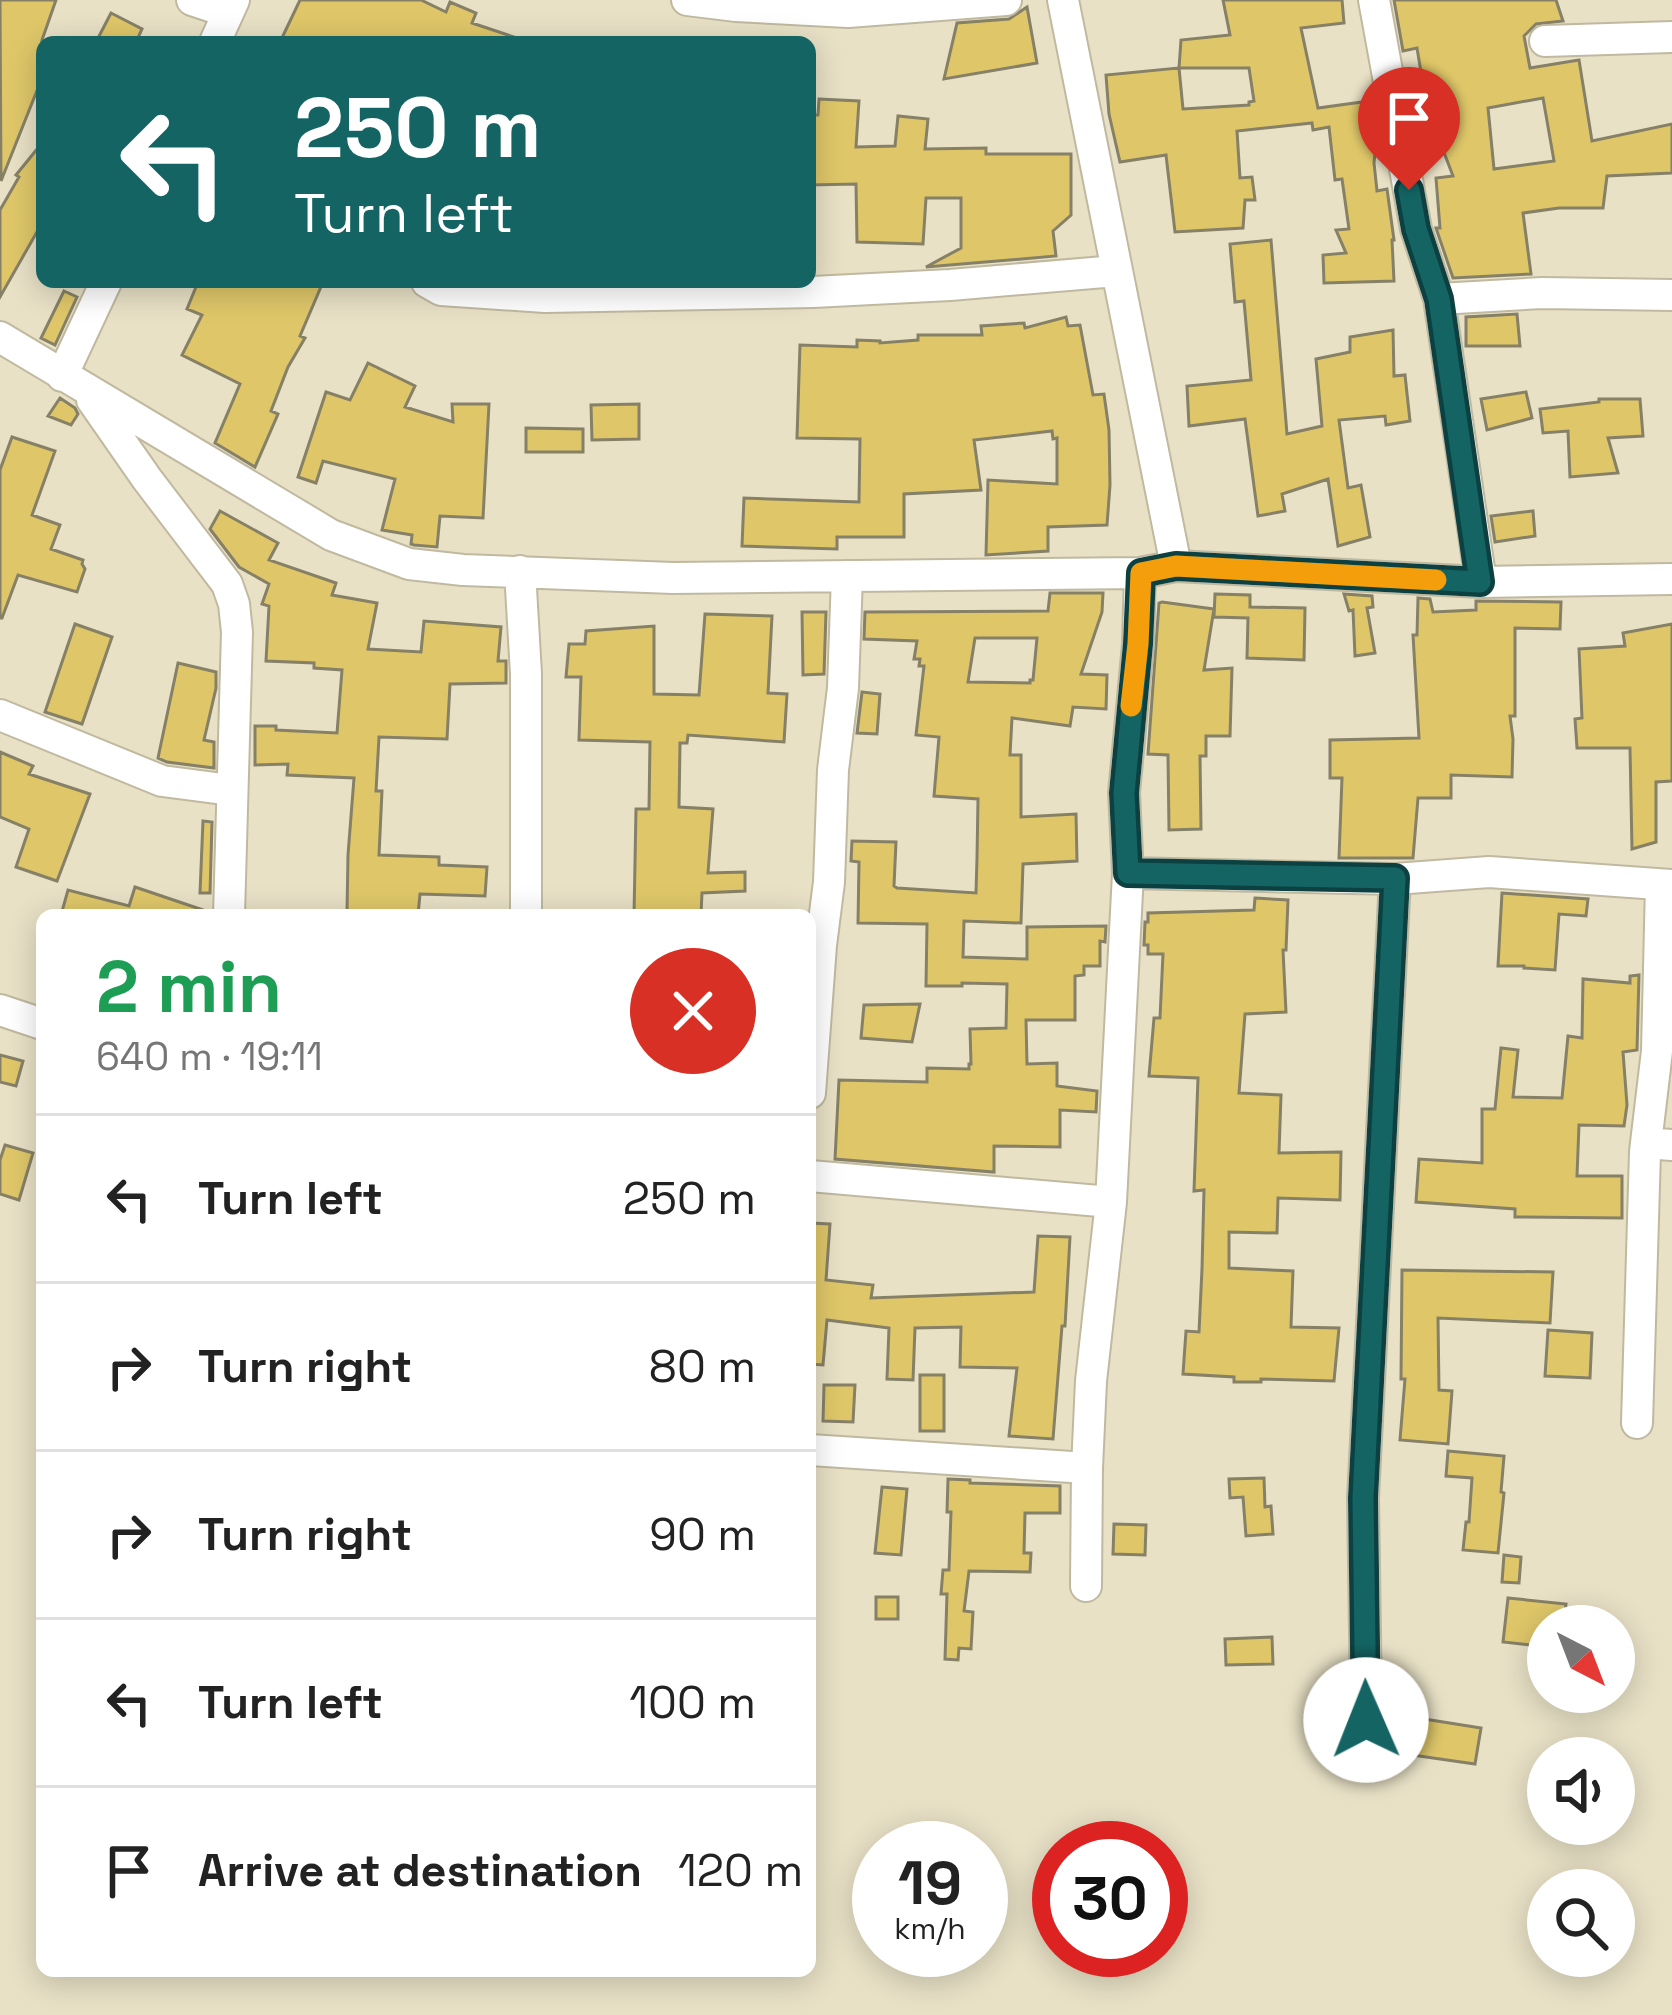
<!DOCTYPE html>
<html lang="en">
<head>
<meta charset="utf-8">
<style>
	body { margin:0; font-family:"Space Grotesk",sans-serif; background:#f2f2f2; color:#222; height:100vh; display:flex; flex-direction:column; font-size:45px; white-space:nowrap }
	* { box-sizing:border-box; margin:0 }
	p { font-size:39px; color:#767676 }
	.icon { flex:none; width:66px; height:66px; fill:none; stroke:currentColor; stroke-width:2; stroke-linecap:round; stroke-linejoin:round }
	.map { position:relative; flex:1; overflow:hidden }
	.sheet { position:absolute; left:36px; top:909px; width:780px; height:1068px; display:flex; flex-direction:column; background:#fff; border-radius:18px; box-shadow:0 6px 30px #0003 }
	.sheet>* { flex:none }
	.banner { position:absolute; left:36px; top:36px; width:780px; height:252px; border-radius:18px; box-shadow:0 6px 30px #0003; background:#146464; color:#fff; overflow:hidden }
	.needle { width:78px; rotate:138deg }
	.buttons { position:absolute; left:1527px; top:1605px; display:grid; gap:24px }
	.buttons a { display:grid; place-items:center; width:108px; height:108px; border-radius:50%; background:#fff; box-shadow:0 6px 30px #0003; font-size:60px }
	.speed { position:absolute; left:852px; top:1821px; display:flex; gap:24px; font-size:60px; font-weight:700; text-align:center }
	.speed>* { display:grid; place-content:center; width:156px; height:156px; border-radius:50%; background:#fff; box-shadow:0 6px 30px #0003; line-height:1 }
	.speed small { font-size:30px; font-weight:400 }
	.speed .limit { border:18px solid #d22; background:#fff; color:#111 }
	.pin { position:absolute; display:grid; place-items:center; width:102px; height:102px; color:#fff; margin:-123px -51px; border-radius:50% 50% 50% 0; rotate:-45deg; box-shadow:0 0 12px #0007 }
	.pin .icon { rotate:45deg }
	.me { position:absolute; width:132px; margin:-66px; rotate:359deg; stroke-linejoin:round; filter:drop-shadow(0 0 9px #0008) }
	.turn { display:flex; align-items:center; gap:42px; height:252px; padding:0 60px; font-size:54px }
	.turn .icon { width:156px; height:156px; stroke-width:2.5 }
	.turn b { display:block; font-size:84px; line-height:102px }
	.round { display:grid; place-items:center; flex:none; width:126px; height:126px; border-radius:63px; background:#f2f2f2 }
	.headline { display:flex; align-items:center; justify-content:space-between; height:204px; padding:0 60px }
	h1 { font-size:72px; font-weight:800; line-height:90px; color:#1e9e55 }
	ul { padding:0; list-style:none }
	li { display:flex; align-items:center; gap:36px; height:168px; padding:0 60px; border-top:3px solid #e0e0e0 }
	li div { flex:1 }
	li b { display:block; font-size:45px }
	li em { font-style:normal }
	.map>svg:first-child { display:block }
</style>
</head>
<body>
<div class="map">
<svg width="1672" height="2015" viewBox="0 0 1672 2015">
	<rect width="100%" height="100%" fill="#e8e1c6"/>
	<path fill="#dfc769" stroke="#868067" stroke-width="3" fill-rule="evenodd" d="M0,0H56L42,40V89L38,88L1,181Z
		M300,0H421L446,12L450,2L476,13L472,23L520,39L519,42H280Z
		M1223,0H1342L1344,23L1301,28L1318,108L1362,102L1364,134L1377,132L1374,163L1377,191L1387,189L1394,240H1392L1394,281L1324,283L1323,255L1346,253L1336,230L1349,229L1342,179L1335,180L1329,127L1313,130L1312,123L1237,131L1240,178L1252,177L1255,200H1245L1243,228L1175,232L1166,155L1120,162L1109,114L1106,75L1179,68L1181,40L1230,35ZM1179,68H1249L1254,101L1249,102V105L1183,109Z
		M1394,0H1556L1563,21L1536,24L1524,36L1530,68L1579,60L1592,141L1672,124V173L1607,176L1603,208H1559L1523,213L1531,274L1453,278L1436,228H1440L1436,178L1453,176L1427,108L1417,48L1403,51ZM1543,98L1554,161L1494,169L1488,108Z
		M1027,7L1037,63L944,79L957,23L1009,19Z
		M111,13L142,29L136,42H96Z
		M819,99L859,101L856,147L895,146L898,116L928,119L925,149L986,148V154H1071V215L1053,231L1056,256L926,267L961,248V198H926L923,244L857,242L856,184L810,185V115H818Z
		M42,143V223L0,297V210L19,177L16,175Z
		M1271,240L1287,434L1322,426L1316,359L1350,352V337L1393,330L1394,376L1405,375L1410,421L1386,425L1385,416L1339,420L1348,488L1361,485L1370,537L1338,546L1328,479L1282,494L1285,511L1258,516L1245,419L1189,426L1187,386L1251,380L1244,301L1235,302L1230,244Z
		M198,282H323L300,336L305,338L288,367L271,411L278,414L255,467L215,443L240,384L182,355L202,315L187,309Z
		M64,291L77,297L55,345L41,338Z
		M1517,314L1520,346H1466V317Z
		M1066,317L1068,326L1080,325L1093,395L1104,394L1109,430L1110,485L1107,525L1048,527V551L986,555L988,480L1057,484V438L1053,439L1052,431L974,440L981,490L904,494V537H837V549L742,546L744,498L859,502L860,439L797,438L800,345L857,347V340L880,341V343L918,340V335H982L981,326L1024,323L1025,328Z
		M368,363L415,386L405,407L453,422L452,404H489L483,518L440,516L437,547L414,545L411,544L412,535L382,530L395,479L323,461L316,483L298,477L326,392L350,400Z
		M1526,392L1532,418L1487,430L1481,399Z
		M60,398L75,408L78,414L71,425L48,416Z
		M1599,399H1640L1643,436L1608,438L1618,473L1570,477L1568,431L1543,433L1540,409L1599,402Z
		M639,404V439L592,440L591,405Z
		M526,428L583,429V452H526Z
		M12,437L55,451L32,515L60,525L51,549L83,560L82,564L85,569L77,592L18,575L2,618H0V470Z
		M220,511L278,543L269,560L336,583L332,595L377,603L368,649L421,652L424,621L501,627L498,661H506V683L450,684L447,739L379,737L376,791H382L379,855L439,857V865L487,867L485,896L420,894L418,915L347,912L348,855L354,778L287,775L288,764L255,765V726H276V730L337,733L342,670L314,668V663L266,661L269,606L262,604L269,584L239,567L210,529Z
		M1533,511L1535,536L1495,542L1491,516Z
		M1050,593H1103L1102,612L1081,674L1107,675L1106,709L1073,707L1070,726L1012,718L1010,755H1021V817L1076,814L1077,861L1023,864L1021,923L964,921L963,957L1027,959V927L1106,926L1105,942L1100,941V966H1084V975L1075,976V1020H1026L1027,1064L1057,1063V1086L1097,1091L1096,1112L1060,1110V1147L994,1146V1172L835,1159L839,1080L927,1082V1068L969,1069V1064H971L970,1029L1006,1028L1007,984L962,983V986H926L927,924L858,923L859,862L851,861L852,841L896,842L894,886L897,888L976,893L977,858L978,799L934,796L939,737L916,735L924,666H919L920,659H914L917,641L864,639L865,612L1048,611ZM975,638H1037L1033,680H1030V683L968,682Z
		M1215,594L1250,595V607L1305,608L1304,660L1247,658L1248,618L1214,617Z
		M1344,594L1372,596L1373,607L1367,608L1375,653L1355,656L1353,610L1349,611Z
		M1418,598L1430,599L1433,612L1476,610V601L1561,602L1560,629L1515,628V716H1510L1513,739L1512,777L1451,775V798H1418L1413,858H1339L1342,778H1330V740L1419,738L1413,635H1417Z
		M1162,602L1214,609L1204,670L1232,668L1230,736H1206V756H1200L1201,829L1169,830L1168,755L1148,754L1159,603Z
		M802,612H826L824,674L803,675Z
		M705,614L772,616L768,693L787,694L784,742L688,735L687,743H680L679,807L713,809L708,873L745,872V891L702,893L701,915H634L636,809H649L650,742L579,740L581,677H566L569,644H585L586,631L654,626V694L699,695Z
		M75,624L112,637L82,724L45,712Z
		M1672,624V781L1656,782V842L1632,849L1630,748H1577L1575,719L1582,718L1579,649L1625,646L1623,633Z
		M178,663L216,672V688L204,740L214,742V768L167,762L158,758Z
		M862,692L880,694L877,734L857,733Z
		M0,752L33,766L29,774L90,794L57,881L16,867L29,829L0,817Z
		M203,821L212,822L210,893H200Z
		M135,887L209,912L208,915H61L68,890L129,906Z
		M1502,893L1588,899L1586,916L1559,914L1555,970L1524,968V966H1498Z
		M1255,898L1288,900L1286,950H1283L1286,1012L1245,1014L1239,1093L1281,1095L1279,1153L1341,1152L1340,1200L1278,1198L1277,1233L1229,1232V1268L1293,1271L1291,1327L1339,1328L1334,1381L1261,1379V1382H1234V1377L1183,1374L1186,1331L1199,1332L1202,1269L1204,1190L1194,1191L1198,1078L1149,1076L1154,1018H1160L1163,954H1148V945H1144L1145,922H1148V913L1254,910Z
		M1639,975L1637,1050L1623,1052L1627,1105L1624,1126L1579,1125L1577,1176H1622V1218L1515,1217V1209L1416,1202L1419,1159L1482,1163V1109H1495L1501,1048L1518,1050L1513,1097L1562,1098L1568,1036L1582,1038L1583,979L1630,983V976Z
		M920,1004L912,1042L861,1038L864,1005Z
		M0,1055L23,1061L16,1086L0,1082Z
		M5,1145L33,1153L19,1200L0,1194V1160Z
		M810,1223L830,1224L826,1280L873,1285L871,1298L1034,1292L1038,1236L1070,1237L1065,1326H1062L1053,1439L1009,1436L1017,1368L960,1367L961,1327L915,1328L913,1380L887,1379L889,1328L827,1320L823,1365L810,1364Z
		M1402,1270L1553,1272L1550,1323L1438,1318L1439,1390L1452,1391L1448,1444L1400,1440L1405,1379H1401Z
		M1548,1330L1592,1333L1590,1378L1545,1376Z
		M920,1375H944V1431H920Z
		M824,1385H855L853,1422L823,1421Z
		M1448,1451L1504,1456L1501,1492L1504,1493L1498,1553L1463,1550L1466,1522H1469L1472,1478L1446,1476Z
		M1264,1478L1265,1507L1271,1506L1273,1534L1246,1536L1243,1497L1230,1498L1229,1479Z
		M948,1479L970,1480V1483L1060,1486V1513H1025L1024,1553H1031L1030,1572L969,1571L964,1611L973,1612L971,1649L959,1648L958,1660L945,1659L947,1594H941L943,1570H949L951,1512H947Z
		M882,1487L907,1489L901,1555L875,1553Z
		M1114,1524L1146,1525L1145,1555L1113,1554Z
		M1504,1555L1521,1557L1519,1583L1502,1582Z
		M876,1597H898V1619H876Z
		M1508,1598L1566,1604L1563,1626H1548V1647L1503,1642Z
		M1272,1637L1273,1664L1226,1665L1225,1639Z
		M1418,1718L1481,1728L1475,1764L1412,1755Z"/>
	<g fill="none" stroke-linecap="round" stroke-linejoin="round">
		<defs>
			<path id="minor" d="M192,0L228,12
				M687,0L736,6L848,12L1006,0
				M1063,0L1176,566
				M1374,0L1416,229L1439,299L1481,582
				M1545,41L1672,37
				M215,42L234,0
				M427,282L441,290L545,297L813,292L950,285L1116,271
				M1439,299L1542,293L1672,295
				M0,337L331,535L409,564L463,570L673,578L1140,573L1176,566L1481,582L1672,579
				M62,376L106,282
				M92,400L147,479L227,584L234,604L237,632L229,915
				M520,571L526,674V915
				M0,715L162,781L231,790
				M1128,873L1395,879L1489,872L1672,885
				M0,1010L42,1024
				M810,1093L821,945L829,882L833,770L843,688L847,576
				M1646,1143L1657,1051L1661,885
				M810,1176L1111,1202
				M1637,1423L1645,1152L1646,1143L1672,1145
				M810,1450L1087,1468L1091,1381L1111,1202L1128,873L1124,793L1138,644L1140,573
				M1086,1586L1087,1468
				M1367,1765L1363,1498L1395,879"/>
		</defs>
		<use href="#minor" stroke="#c0b9a0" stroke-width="34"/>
		<use href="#minor" stroke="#fff" stroke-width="30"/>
	</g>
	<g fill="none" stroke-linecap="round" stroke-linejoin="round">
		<defs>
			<path id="route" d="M1366,1720L1363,1498L1395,878L1128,873L1124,793L1138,644L1141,573L1176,566L1480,582L1439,299L1416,229L1409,190"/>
		</defs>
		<use href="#route" stroke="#0d4141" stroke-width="30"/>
		<use href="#route" stroke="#146464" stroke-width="21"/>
		<path stroke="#f59e0b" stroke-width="21" d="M1131,706L1138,644L1141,573L1176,566L1436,580"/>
	</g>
</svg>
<div class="buttons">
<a><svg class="needle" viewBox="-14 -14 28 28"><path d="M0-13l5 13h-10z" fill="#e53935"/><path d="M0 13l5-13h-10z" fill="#767676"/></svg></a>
<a><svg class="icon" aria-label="sound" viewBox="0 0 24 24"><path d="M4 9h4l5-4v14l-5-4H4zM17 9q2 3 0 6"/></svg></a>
<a><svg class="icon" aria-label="search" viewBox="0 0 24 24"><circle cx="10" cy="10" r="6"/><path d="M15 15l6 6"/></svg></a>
</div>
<div class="speed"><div>19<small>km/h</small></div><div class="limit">30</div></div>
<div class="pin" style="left:1409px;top:190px;background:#d93025"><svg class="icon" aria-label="arrive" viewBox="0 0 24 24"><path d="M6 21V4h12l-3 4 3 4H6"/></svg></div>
<svg class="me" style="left:1366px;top:1720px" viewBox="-20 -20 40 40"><circle r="19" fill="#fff"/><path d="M0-13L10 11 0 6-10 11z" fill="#146464"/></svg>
<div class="banner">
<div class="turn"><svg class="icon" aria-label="left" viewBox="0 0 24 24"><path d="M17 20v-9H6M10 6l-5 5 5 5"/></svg><div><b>250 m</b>Turn left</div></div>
</div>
<section class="sheet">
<div class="headline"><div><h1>2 min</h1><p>640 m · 19:11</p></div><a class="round" style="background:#d93025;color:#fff"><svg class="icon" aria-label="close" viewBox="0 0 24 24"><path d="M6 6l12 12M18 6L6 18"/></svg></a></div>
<ul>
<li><svg class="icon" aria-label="left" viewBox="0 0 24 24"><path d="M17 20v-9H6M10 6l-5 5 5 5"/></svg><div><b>Turn left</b></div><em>250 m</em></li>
<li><svg class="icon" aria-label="right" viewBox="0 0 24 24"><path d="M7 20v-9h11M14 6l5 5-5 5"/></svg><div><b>Turn right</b></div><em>80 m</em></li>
<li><svg class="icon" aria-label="right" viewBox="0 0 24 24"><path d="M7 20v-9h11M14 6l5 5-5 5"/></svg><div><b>Turn right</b></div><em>90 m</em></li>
<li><svg class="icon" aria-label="left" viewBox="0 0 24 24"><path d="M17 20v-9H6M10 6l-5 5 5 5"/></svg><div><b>Turn left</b></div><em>100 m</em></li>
<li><svg class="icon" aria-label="arrive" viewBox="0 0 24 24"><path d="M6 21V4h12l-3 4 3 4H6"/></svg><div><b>Arrive at destination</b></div><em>120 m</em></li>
</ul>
</section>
</div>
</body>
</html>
